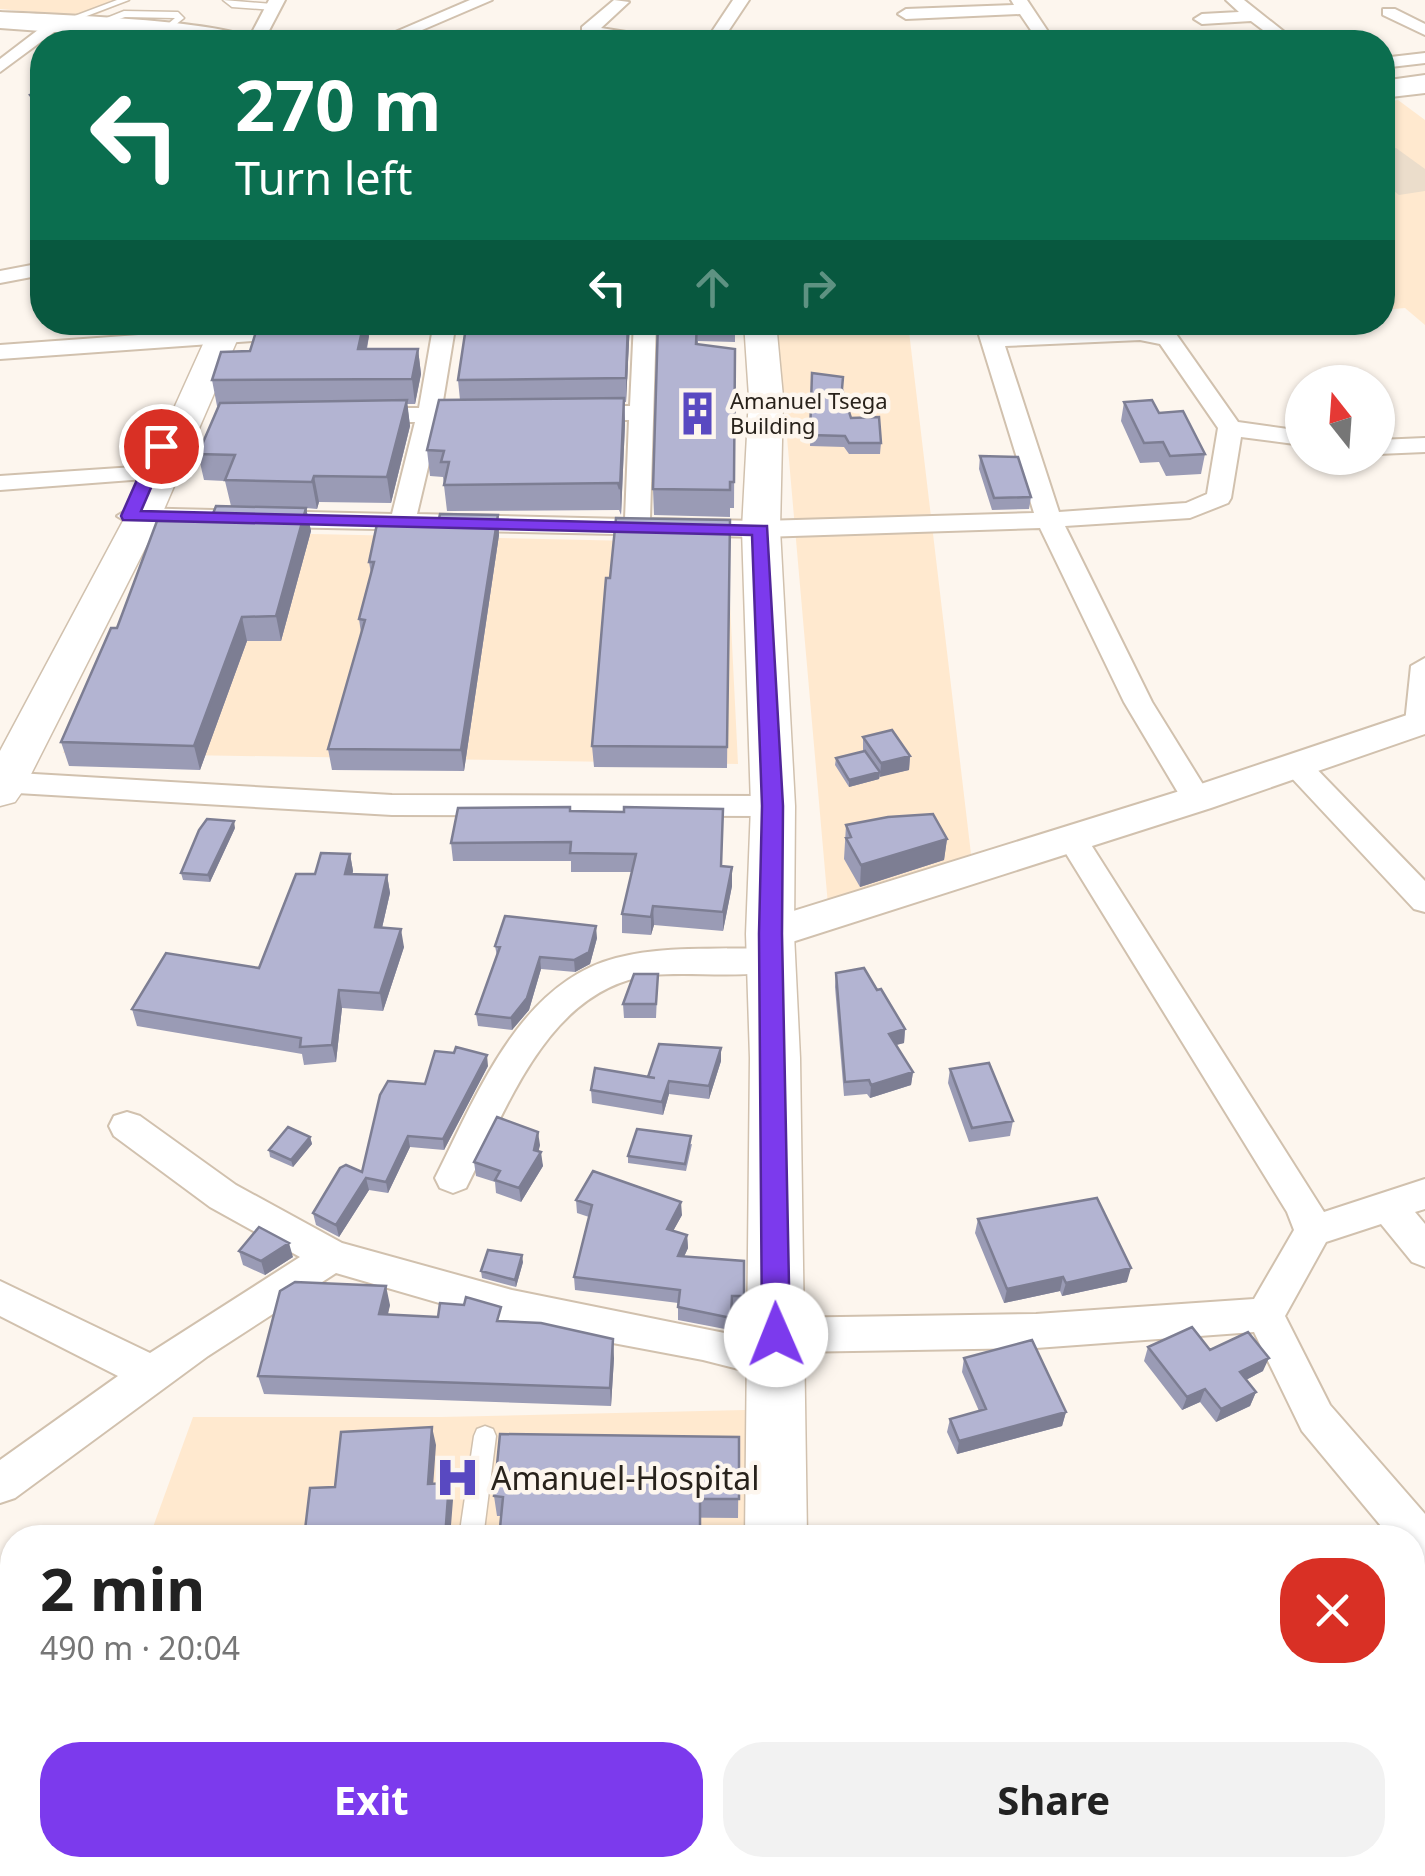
<!DOCTYPE html>
<html lang="en">
<head>
<meta charset="utf-8">
<style>
	body { margin:0; font-family:"Noto Sans",sans-serif; background:#f2f2f2; color:#222; height:100vh; display:flex; flex-direction:column; font-size:38px; white-space:nowrap }
	* { box-sizing:border-box; margin:0 }
	p { font-size:32px; color:#767676 }
	.icon { flex:none; width:55px; height:55px; fill:none; stroke:currentColor; stroke-width:2; stroke-linecap:round; stroke-linejoin:round }
	.map { position:relative; flex:1; overflow:hidden }
	.sheet { position:absolute; left:0px; top:1525px; width:1425px; height:352px; display:flex; flex-direction:column; background:#fff; border-radius:40px 40px 0 0; box-shadow:0 2px 8px #0004 }
	.sheet>* { flex:none }
	.guide { position:absolute; left:30px; top:30px; width:1365px; height:305px; border-radius:40px; box-shadow:0 2px 8px #0004; background:#0b6e4f; color:#fff; overflow:hidden }
	.needle { width:65px; rotate:343deg }
	.tools { position:absolute; left:1285px; top:365px; display:grid; gap:20px }
	.tools a { display:grid; place-items:center; width:110px; height:110px; border-radius:50%; background:#fff; box-shadow:0 2px 8px #0004; font-size:50px }
	.pin { position:absolute; display:grid; place-items:center; width:85px; height:85px; color:#fff; margin:-42px; border:5px solid #fff; border-radius:50%; box-shadow:0 2px 10px #0007 }
	.me { position:absolute; width:110px; margin:-55px; rotate:359deg; stroke-linejoin:round; filter:drop-shadow(0 0 8px #0008) }
	.turn { display:flex; align-items:center; gap:35px; height:210px; padding:0 40px; font-size:45px }
	.turn .icon { width:130px; height:130px; stroke-width:2.5 }
	.turn b { display:block; font-size:70px; line-height:85px }
	.lanes { display:flex; align-items:center; height:95px; padding:0 40px; background:#0003; justify-content:center; gap:50px; direction:ltr }
	.lanes .off { opacity:.35 }
	.round { display:grid; place-items:center; flex:none; width:105px; height:105px; border-radius:40px; background:#f2f2f2 }
	.summary { display:flex; align-items:center; justify-content:space-between; height:170px; padding:0 40px }
	h1 { font-size:60px; font-weight:700; line-height:75px }
	.primary-button { display:flex; gap:20px; margin-top:auto; padding:20px 40px }
	.primary-button a { flex:1; height:115px; border-radius:40px; background:#7c3aed; color:#fff; font-size:40px; font-weight:700; line-height:115px; text-align:center }
	.primary-button a+a { background:#f2f2f2; color:#222 }
	.map>svg:first-child { display:block }
</style>
</head>
<body>
<div class="map">
<svg width="1425" height="1876" viewBox="0 0 1425 1876">
	<rect width="100%" height="100%" fill="#fdf6ee"/>
	<path fill="#ffe9cf" d="M0,0H131L91,17L0,9Z
		M1398,100L1425,120V325L1405,308L1383,310V102Z
		M777,323H908L971,854L828,905Z
		M169,531L727,543L738,764L63,753Z
		M745,1410L746,1537L149,1538L193,1417H441Z
		M29,1865H747V1876H25Z"/>
	<path fill="#ebddcb" d="M1396,148L1425,169V191L1399,195L1383,182V150Z"/>
	<g fill="none" stroke-linecap="round" stroke-linejoin="round">
		<defs>
			<path id="service" d="M117,0H129L63,25L56,23Z
				M223,0L273,4L277,7L273,10L232,7Z
				M124,11L178,12L184,18L165,33L161,30L175,18L125,17L93,28L89,25Z
				M485,1426L493,1429L496,1436L483,1538H459L474,1436L477,1429Z
				M185,1865H215L210,1876H180Z"/>
			<path id="minor" d="M269,0H285L263,42H247Z
				M470,0H492L394,42H372Z
				M614,0L629,2L601,28L657,37L665,42H629L582,35V27Z
				M733,0H749L721,42H705Z
				M1011,0H1027L1055,42H1039L1020,14L906,19L898,14L906,9L1014,5Z
				M1226,0H1244L1297,42H1279L1251,21L1202,24L1194,19L1202,14L1239,12Z
				M1383,9H1395L1425,24V35L1383,15Z
				M51,20L65,24L0,72V59Z
				M1425,53V63L1382,68V58Z
				M42,263V275L0,283V271Z
				M320,322H429L418,329L0,359V345Z
				M434,322H456L442,407H478L490,414L478,421H439L417,514L625,519L629,420H582L570,413L582,406H630L634,322H656L650,519L761,521L1034,513L975,322H997L1000,333L1140,326L1176,334L1238,422L1302,431V445L1241,437L1231,498L1228,503L1190,518L1065,526L1152,702L1212,799L1208,806H1186L1124,702L1040,528L761,537L130,524L117,516L130,508L392,514L415,422H367L355,415L367,408H419ZM1140,340L1160,344L1218,428L1207,494L1186,503L1059,512L1005,346Z
				M1425,438V452L1378,454V440Z
				M149,466L161,473L158,478L0,490V476Z
				M1425,658V730L1409,729L1405,723L1411,666Z
				M1297,757L1307,759L1425,881V912L1414,909L1287,773L1282,766L1287,759Z
				M0,772L392,795L773,796L784,799L788,806L784,813L773,816L392,815L0,792Z
				M1072,829L1083,832L1324,1212L1425,1179V1209L1415,1212L1425,1224V1267L1412,1262L1381,1224L1326,1242L1285,1316L1330,1405L1425,1514V1566L1412,1561V1538H1391L1302,1431L1254,1332L1036,1348L793,1352L798,1362L792,1374L778,1379L703,1360L512,1324L336,1273L208,1356L15,1498L0,1503V1460L118,1376L0,1316V1281L150,1353L300,1257L210,1207L114,1136L109,1126L114,1116L127,1112L140,1116L236,1185L342,1243L512,1290L759,1340L756,1335L762,1323L776,1318L1036,1314L1254,1299L1294,1230L1287,1212L1057,839L1061,832Z
				M771,948L783,952L787,960L783,968C743,980 695,971 653,975C548,987 508,1107 466,1188L453,1193L440,1188L435,1178C476,1097 519,983 616,958C666,945 720,950 771,948Z"/>
			<path id="tertiary" d="M1425,709V734L1211,808L770,949L755,945L749,934L755,923L1183,790Z"/>
			<path id="secondary" d="M213,322H245L159,521L22,792L15,802L0,806V751L123,521Z
				M744,322H776L783,397L780,529L795,806L794,934L800,1058L807,1538H745L750,1058L746,934L751,806L742,529L749,397Z
				M747,1865H819L820,1876H748Z"/>
			<path id="primary" d="M0,12C39,14 238,20 256,42H193L0,28Z
				M1425,75V93L1382,98V81Z"/>
		</defs>
		<use href="#service" stroke="#d1c1ae" stroke-width="3"/>
		<use href="#minor" stroke="#d1c1ae" stroke-width="4"/>
		<use href="#tertiary" stroke="#d1c1ae" stroke-width="4"/>
		<use href="#secondary" stroke="#d1c1ae" stroke-width="3"/>
		<use href="#primary" stroke="#d1c1ae" stroke-width="4"/>
		<use href="#service" fill="#fff" fill-rule="evenodd"/>
		<use href="#minor" fill="#fff" fill-rule="evenodd"/>
		<use href="#tertiary" fill="#fff" fill-rule="evenodd"/>
		<use href="#secondary" fill="#fff" fill-rule="evenodd"/>
		<use href="#primary" fill="#fff" fill-rule="evenodd"/>
	</g>
	<path fill="#9a9bb5" d="M42,89V117L32,104L30,95Z
		M630,322L626,402H624L625,424L621,515L619,510L447,511L443,477L430,476L427,450L460,400L458,380L481,326Z
		M658,322H735V342L698,341V344L735,349L734,508H730V517L654,515L653,489Z
		M369,336L367,349H418L421,374L415,404H407L410,426L391,503L319,502L317,509L306,508L311,531L281,641H247L200,770L69,766L61,742L117,628L210,521L231,506L225,481L204,480L198,454L219,406H217L212,380L250,351Z
		M812,373L842,391L851,418L881,443L880,454H849L844,447L810,446Z
		M1124,402L1159,413L1205,454L1201,474L1166,476L1159,462L1140,463L1121,421Z
		M980,456L1031,497L1029,509L992,510L979,469Z
		M498,515L499,535L464,771L332,770L328,749L361,633L359,619L371,574L369,562L438,523Z
		M730,520L727,768L594,767L592,746L610,578Z
		M863,737L910,756L909,770L880,776L879,779L849,787L835,765L836,758L863,751Z
		M570,811L721,866L732,886L723,931L654,925L651,935L622,933V914L632,872H571V861H453L451,843Z
		M846,825L947,839L944,860L860,887L844,859Z
		M235,828L210,882L183,880L181,873Z
		M350,854L353,871L352,875H387L390,893L382,928L404,947L383,1011L342,1008L336,1062L304,1065L302,1054L137,1026L132,1009L259,968L315,874Z
		M597,938L590,964L575,972L541,969L529,1010L512,1030L478,1026L476,1014L497,956L495,946Z
		M836,973L877,990L905,1029L904,1043L896,1045L913,1072L911,1085L870,1098L867,1094L844,1096L835,987Z
		M658,974L656,1018H624L623,1004Z
		M721,1061L709,1099L669,1094L663,1115L592,1103L591,1090Z
		M488,1066L444,1150L410,1147L388,1193L369,1190L339,1237L316,1225L313,1213L362,1172L425,1084Z
		M950,1069L1013,1121L1010,1136L969,1142L948,1083Z
		M310,1137L312,1144L293,1167L270,1157L269,1150Z
		M692,1144L686,1171L628,1163V1156Z
		M540,1145L538,1151L543,1166L521,1202L496,1193L495,1182L476,1176L474,1162Z
		M576,1200L682,1215L673,1231L687,1235L688,1248L684,1257L744,1261V1309L732,1308L730,1330L678,1320V1303L575,1290L574,1277L589,1217L577,1213Z
		M978,1219L1127,1282L1062,1296L1060,1291L1004,1303L975,1233Z
		M239,1251L293,1257L265,1275L243,1265Z
		M523,1262L516,1287L482,1278L481,1271Z
		M390,1305L387,1315L504,1322L614,1358L611,1406L264,1394L258,1376Z
		M1148,1347L1210,1350L1263,1371L1246,1380L1256,1392L1250,1406L1216,1422L1200,1402L1182,1410L1144,1361Z
		M964,1358L1066,1412L1062,1426L957,1454L947,1432L950,1419L979,1411L962,1372Z
		M739,1437L738,1518L497,1516L494,1496Z"/>
	<path fill="#7d7e93" d="M364,322H367L369,336L361,375L358,349Z
		M628,322H630L626,402V378Z
		M418,349L421,374L415,404L412,379Z
		M624,398L625,424L621,515L620,489Z
		M407,400L410,426L391,503L387,477Z
		M314,476L319,502L317,509L312,482Z
		M306,508L311,531L281,641L276,616Z
		M498,515L499,535L464,771L461,750Z
		M242,617L247,641L200,770L194,746Z
		M910,756L909,770L880,777L881,763Z
		M880,772L879,779L849,787V780Z
		M234,821L235,828L210,882L208,875Z
		M947,839L944,860L860,887L861,865Z
		M350,854L353,871L348,892L345,874Z
		M732,867V886L723,931V912Z
		M387,875L390,893L378,945L375,927Z
		M653,906L654,925L651,935V917Z
		M596,926L597,938L590,964L575,972L574,960Z
		M401,929L404,947L383,1011L380,993Z
		M540,957L541,969L529,1010L512,1030L511,1018Z
		M339,990L342,1008L336,1062L332,1045Z
		M905,1029L904,1043L888,1047L889,1034Z
		M721,1048V1061L709,1099V1086Z
		M487,1055L488,1066L444,1150L443,1139Z
		M913,1072L911,1085L870,1098L871,1085Z
		M669,1081V1094L663,1115L662,1102Z
		M538,1132L540,1145L536,1162L541,1152L543,1166L521,1202L519,1188L534,1150Z
		M408,1136L410,1147L388,1193L386,1182Z
		M310,1137L312,1144L293,1167L291,1160Z
		M366,1178L369,1190L339,1237L336,1225Z
		M681,1202L682,1215L667,1242V1229Z
		M687,1235L688,1248L678,1269V1256Z
		M289,1243L293,1257L265,1275L261,1261Z
		M522,1255L523,1262L516,1287L515,1280Z
		M1131,1268L1127,1282L1062,1296L1066,1283Z
		M1063,1277L1060,1291L1004,1303L1007,1289Z
		M386,1286L390,1305L384,1333L379,1314Z
		M613,1339L614,1358L611,1406L610,1388Z
		M1269,1358L1263,1371L1234,1386L1240,1372Z
		M1205,1389L1200,1402L1182,1410L1187,1397Z
		M1256,1392L1250,1406L1216,1422L1221,1409Z
		M1066,1412L1062,1426L957,1454L959,1441Z
		M432,1427L436,1445L432,1501L428,1484Z
		M449,1483L453,1500L450,1538H445Z"/>
	<path fill="#b3b4d2" stroke="#7d7e93" stroke-width="2.5" d="M42,89V110L30,95Z
		M259,322H364L358,349H418L412,379L212,380L221,352L250,351Z
		M482,322H628L626,378L458,380L466,327L481,326Z
		M658,322H697L696,344L735,349L734,482H730V490L653,489Z
		M812,373L843,377L842,389L851,418L879,417L881,443H849L845,436L810,435Z
		M624,398L620,489L618,483L444,485L449,462H441L444,451L427,450L439,400Z
		M407,400L387,477L314,476L312,482L225,480L235,455L198,454L220,403Z
		M1152,400L1159,413L1183,411L1205,454L1170,456L1163,442L1144,443L1124,402Z
		M980,456L1018,457L1031,497L994,498Z
		M216,506L306,508L276,616L242,617L194,746L61,742L111,628H117L157,521H210Z
		M440,514L498,515L461,750L328,749L365,620L359,619L374,562H369L377,524L438,523Z
		M616,518L730,520L727,747L592,746L606,578H610Z
		M892,730L910,756L881,763L863,737Z
		M865,751L880,772L849,780L836,758Z
		M570,807V811L624,812V807L723,809L721,866L732,867L723,912L653,906L651,917L622,914L636,854L570,853L571,842L451,843L458,808Z
		M933,814L947,839L861,865L846,838L851,837L846,825L888,817Z
		M207,819L234,821L208,875L181,873L199,830Z
		M321,853L350,854L345,874L387,875L375,927L401,929L380,993L339,990L332,1045L300,1047L301,1038L132,1009L166,953L259,968L296,874H315Z
		M505,916L596,926L589,952L574,960L540,957L527,998L511,1018L476,1014L500,947L495,946Z
		M864,968L877,990L881,989L905,1029L889,1034L913,1072L871,1085L869,1080L845,1082L836,973Z
		M634,974H658L656,1004H623Z
		M659,1044L721,1048L709,1086L669,1081L662,1102L591,1090L595,1068L655,1078L648,1077Z
		M456,1047L487,1055L443,1139L408,1136L386,1182L366,1178L336,1225L313,1213L340,1168L346,1165L362,1172L380,1095L388,1081L425,1084L435,1051L454,1053Z
		M989,1063L1013,1121L972,1128L950,1069Z
		M497,1117L538,1132L534,1150L541,1152L519,1188L495,1180L500,1171L474,1162Z
		M288,1127L310,1137L291,1160L269,1150Z
		M637,1129L691,1136L685,1164L628,1156Z
		M593,1171L681,1202L667,1229L687,1235L678,1256L744,1261V1296H732L731,1318L678,1307L680,1290L574,1277L592,1205L576,1200Z
		M1097,1198L1131,1268L1066,1283L1063,1277L1007,1289L978,1219Z
		M259,1227L289,1243L261,1261L239,1251Z
		M488,1250L522,1255L515,1280L481,1271Z
		M295,1282L386,1286L379,1314L438,1317L440,1303L464,1305L466,1297L501,1307L497,1321L541,1323L613,1339L610,1388L258,1376L280,1291Z
		M1192,1327L1210,1350L1248,1332L1269,1358L1240,1372L1256,1392L1221,1409L1205,1389L1187,1397L1148,1347Z
		M1032,1340L1066,1412L959,1441L950,1419L986,1409L964,1358Z
		M432,1427L428,1484L449,1483L445,1538H304L310,1488L335,1487L341,1432Z
		M500,1434L739,1437V1499H700V1538H499L503,1497L494,1496Z"/>
	<path fill="#7c3aed" stroke="#51269a" stroke-width="2.5" d="M161,441L169,446L141,511L767,526L783,806L782,934L790,1335L786,1344L776,1347L766,1344L762,1335L759,934L762,806L752,535L123,520L121,516L152,446Z"/>
	<defs>
		<symbol id="building-bare" viewBox="-9 -9 18 18"><path d="M-4-6H4V6H1V3H-1V6H-4ZM-2.5-4.3h1.7v1.8h-1.7ZM.8-4.3h1.7v1.8H.8ZM-2.5-1h1.7V.8h-1.7ZM.8-1h1.7V.8H.8Z" fill="#5949c1" stroke="#fdf6ee" stroke-width="2.5" paint-order="stroke"/></symbol>
		<symbol id="hospital-bare" viewBox="-9 -9 18 18"><path d="M-5-5h3v3.5h4V-5h3V5h-3V1.5h-4V5h-3Z" fill="#5949c1" stroke="#fdf6ee" stroke-width="2.5" paint-order="stroke"/></symbol>
	</defs>
	<g fill-rule="evenodd">
		<use href="#building-bare" x="666" y="382" width="63" height="63"/>
		<use href="#hospital-bare" x="426" y="1446" width="63" height="63"/>
	</g>
	<g text-anchor="middle" dominant-baseline="central" stroke-width="9" stroke-linejoin="round" paint-order="stroke">
		<g font-size="22" fill="#28221b" stroke="#fdf6ee" text-anchor="start">
			<text x="730" y="400">Amanuel Tsega<tspan x="730" dy="25">Building</tspan></text>
		</g>
		<g font-size="32" fill="#28221b" stroke="#fdf6ee" text-anchor="start">
			<text x="491" y="1477">Amanuel-Hospital</text>
		</g>
	</g>
</svg>
<div class="tools">
<a><svg class="needle" viewBox="-14 -14 28 28"><path d="M0-13l5 13h-10z" fill="#e53935"/><path d="M0 13l5-13h-10z" fill="#767676"/></svg></a>
</div>
<div class="pin" style="left:161px;top:446px;background:#d93025"><svg class="icon" aria-label="arrive" viewBox="0 0 24 24"><path d="M6 21V4h12l-3 4 3 4H6"/></svg></div>
<svg class="me" style="left:776px;top:1335px" viewBox="-20 -20 40 40"><circle r="19" fill="#fff"/><path d="M0-13L10 11 0 6-10 11z" fill="#7c3aed"/></svg>
<div class="guide">
<div class="turn"><svg class="icon" aria-label="left" viewBox="0 0 24 24"><path d="M17 20v-9H6M10 6l-5 5 5 5"/></svg><div><b>270 m</b>Turn left</div></div>
<div class="lanes"><svg class="icon" aria-label="left" viewBox="0 0 24 24"><path d="M17 20v-9H6M10 6l-5 5 5 5"/></svg><svg class="icon off" aria-label="ahead" viewBox="0 0 24 24"><path d="M12 20V5M6 11l6-6 6 6"/></svg><svg class="icon off" aria-label="right" viewBox="0 0 24 24"><path d="M7 20v-9h11M14 6l5 5-5 5"/></svg></div>
</div>
<section class="sheet">
<div class="summary"><div><h1>2 min</h1><p>490 m · 20:04</p></div><a class="round" style="background:#d93025;color:#fff"><svg class="icon" aria-label="close" viewBox="0 0 24 24"><path d="M6 6l12 12M18 6L6 18"/></svg></a></div>
<div class="primary-button"><a>Exit</a><a>Share</a></div>
</section>
</div>
</body>
</html>
